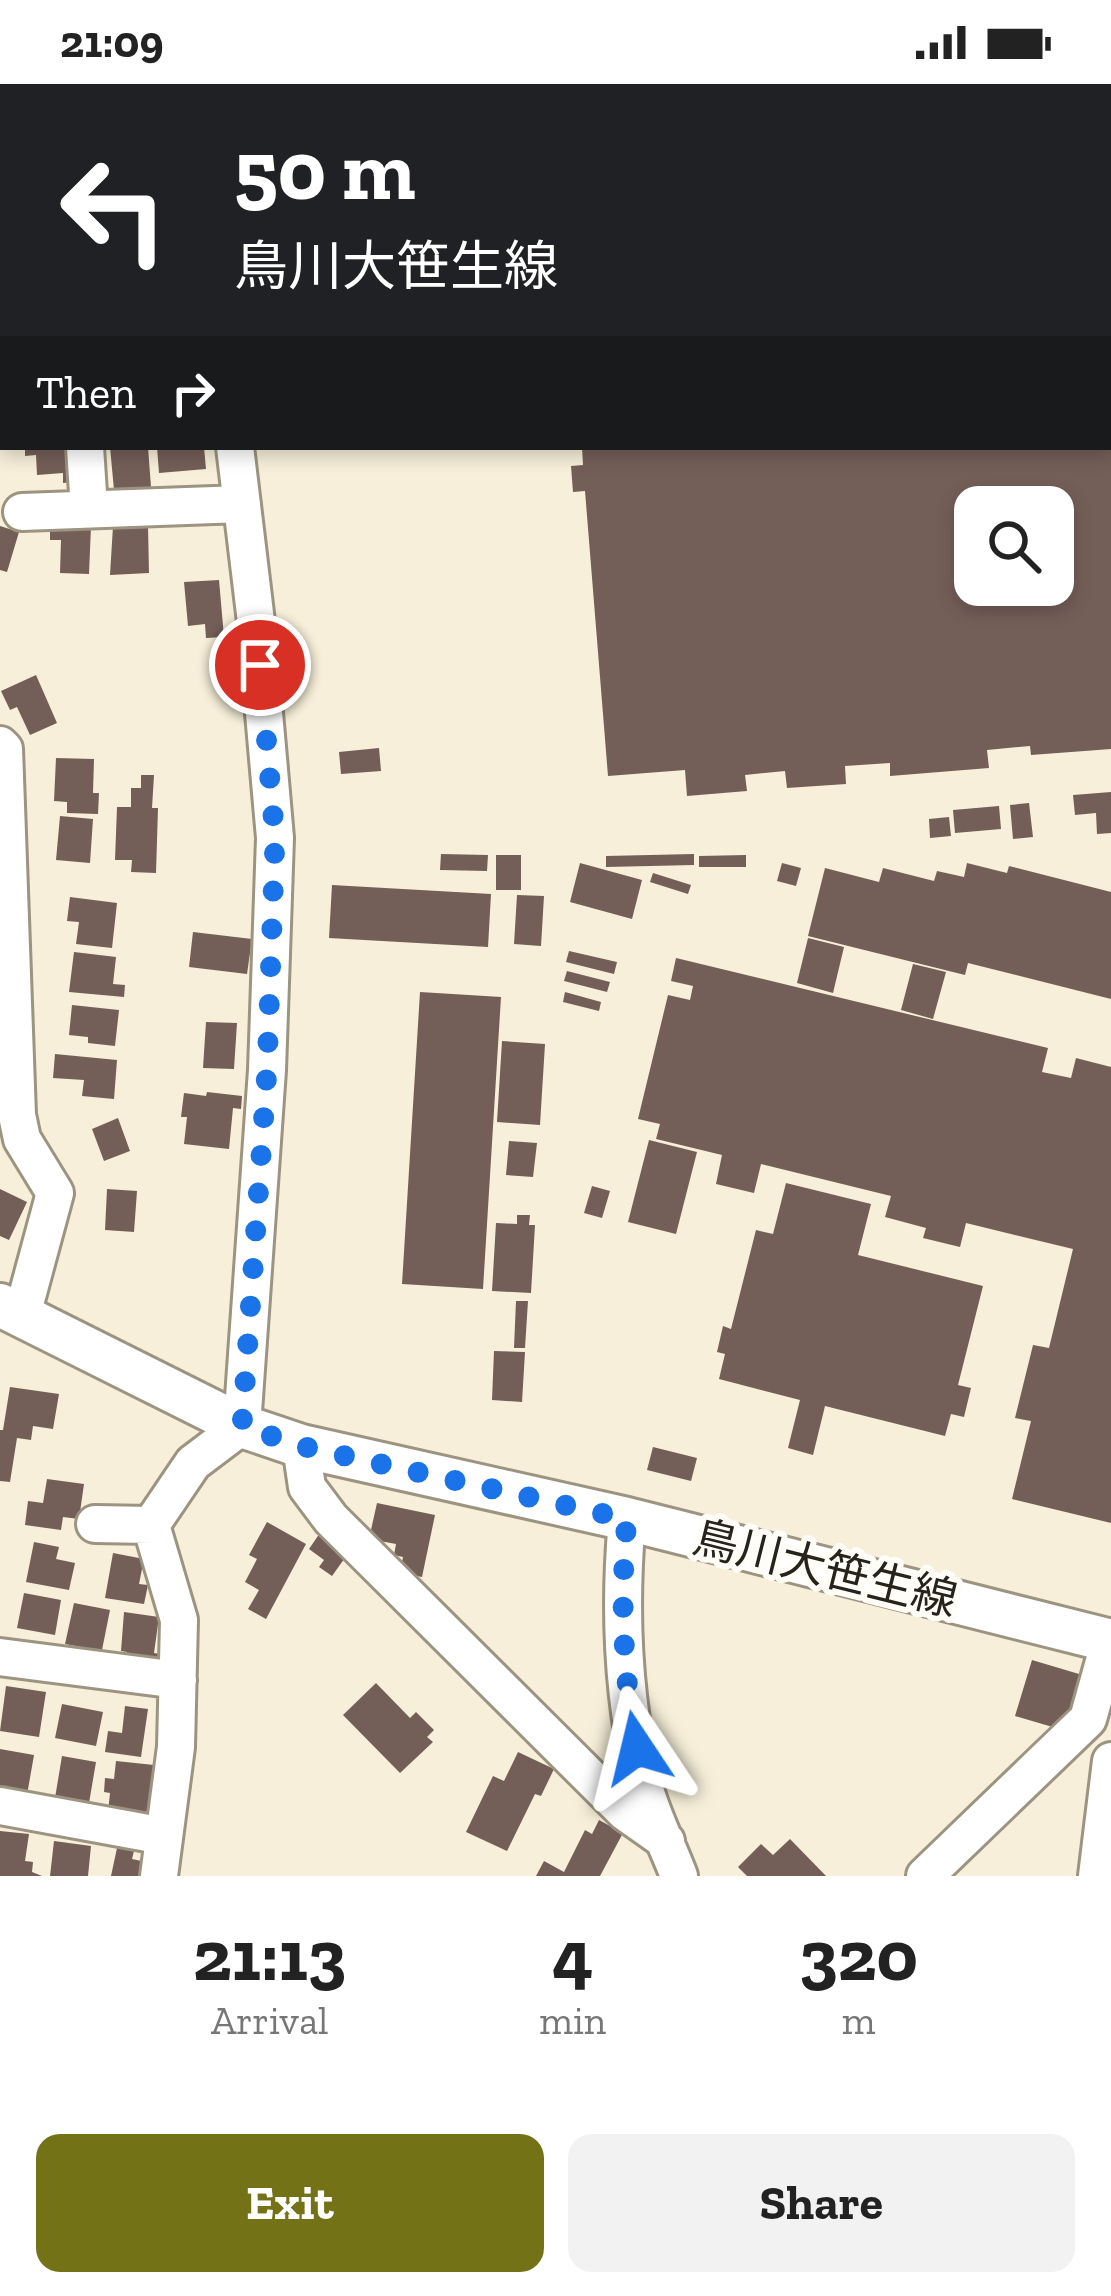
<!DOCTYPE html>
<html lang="en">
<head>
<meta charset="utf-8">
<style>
	body { margin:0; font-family:"Zilla Slab","Noto Sans JP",serif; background:#f2f2f2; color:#222; height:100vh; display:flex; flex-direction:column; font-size:45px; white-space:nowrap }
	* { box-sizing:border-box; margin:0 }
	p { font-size:39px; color:#767676 }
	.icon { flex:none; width:66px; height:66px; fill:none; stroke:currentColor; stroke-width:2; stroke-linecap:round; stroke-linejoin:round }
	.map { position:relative; height:1792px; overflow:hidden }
	.side { display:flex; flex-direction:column; background:#fff; flex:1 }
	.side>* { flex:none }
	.banner { position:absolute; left:0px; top:0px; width:1113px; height:366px; box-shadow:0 6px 18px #0003; background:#202124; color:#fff; overflow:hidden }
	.tools { position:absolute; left:954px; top:402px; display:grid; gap:24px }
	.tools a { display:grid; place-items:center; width:120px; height:120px; border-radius:24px; background:#fff; box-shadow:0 6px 18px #0003; font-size:60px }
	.pin { position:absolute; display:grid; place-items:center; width:102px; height:102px; color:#fff; margin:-51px; border:6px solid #fff; border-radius:50%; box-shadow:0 3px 12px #0007 }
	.me { position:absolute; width:132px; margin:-66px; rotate:350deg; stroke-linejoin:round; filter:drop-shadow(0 0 9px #0008) }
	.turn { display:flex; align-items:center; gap:42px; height:252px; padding:0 36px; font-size:54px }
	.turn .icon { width:156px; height:156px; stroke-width:2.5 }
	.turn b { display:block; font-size:84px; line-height:102px }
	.then { display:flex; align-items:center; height:114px; padding:0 36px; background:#0003; gap:24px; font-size:45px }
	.eta { display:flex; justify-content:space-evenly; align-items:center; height:204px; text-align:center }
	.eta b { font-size:72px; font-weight:700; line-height:84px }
	.button { display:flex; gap:24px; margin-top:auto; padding:24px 36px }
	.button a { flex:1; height:138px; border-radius:24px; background:#737216; color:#fff; font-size:48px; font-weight:700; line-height:138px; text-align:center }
	.button a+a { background:#f2f2f2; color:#222 }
	.status { display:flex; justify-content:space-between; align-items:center; height:84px; padding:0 60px; background:#fff; direction:ltr }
	.status svg { height:33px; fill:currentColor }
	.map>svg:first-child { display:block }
</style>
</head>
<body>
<div class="status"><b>21:09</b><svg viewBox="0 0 49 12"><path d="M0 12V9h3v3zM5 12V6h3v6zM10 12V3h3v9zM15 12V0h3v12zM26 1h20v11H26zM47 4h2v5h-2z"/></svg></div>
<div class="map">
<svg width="1111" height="1792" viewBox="0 0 1111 1792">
	<rect width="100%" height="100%" fill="#f7efd9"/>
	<path fill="#745e58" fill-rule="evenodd" d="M25,363H71L73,398L63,399V389L37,391L36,371L25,372Z
		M110,363H148L151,403L114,406Z
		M157,363H204L206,385L159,389Z
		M582,363H1111V665L1031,671L1030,662L987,666L989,684L890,692V679L845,682L846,700L787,704L785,687L745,691L747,707L687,712L685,686L608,692L585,407L573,408L571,382L583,381ZM975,423H1053V501H975Z
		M50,441L91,442L89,490L60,489L61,456H50Z
		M148,441L149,489L110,491L113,442Z
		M0,442L19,448L7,488L0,486Z
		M219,496L224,553L206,554L205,540L188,542L184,498Z
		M36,591L57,639L30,651L17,623L10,626L1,607Z
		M379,664L381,687L341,690L339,668Z
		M56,674L94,675L93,709H99L98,730L67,729V718L54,717Z
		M141,691H154L152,724H158L156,789L131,788L132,776H115L117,723H131V704H141Z
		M1111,708V749L1097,750L1096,729L1075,731L1073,711Z
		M1029,719L1033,753L1013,755L1010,721Z
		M999,722L1001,745L955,749L953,726Z
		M60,732L93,735L90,779L56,776Z
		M949,733L951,752L930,754L929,735Z
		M441,770L488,771L487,787L440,786Z
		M694,770V781L606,783V772Z
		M496,771H521V806H496Z
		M746,771V783H699V772Z
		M580,779L642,796L632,835L570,818Z
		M782,779L801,784L796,802L777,797Z
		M967,779L1007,789L1009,782L1111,808V915L968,879L965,891L808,852L825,784L879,798L883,784L934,797L937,787L964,793Z
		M653,789L691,801L688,810L650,798Z
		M332,801L491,810L488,863L329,854Z
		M517,811L544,812L541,862L514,860Z
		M70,813L117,819L112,864L76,860L79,838L67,837Z
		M193,848L252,855L247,890L189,883Z
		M808,854L844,863L833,909L797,899Z
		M569,867L617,878L614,890L566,878Z
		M74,868L116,873L113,900L125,901L124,913L69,908Z
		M676,874L1048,964L1042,988L1071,994L1076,974L1111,983V1439L1012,1415L1031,1337L1015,1334L1033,1261L1049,1264L1073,1165L966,1139L960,1163L923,1154L926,1144L885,1133L891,1112L761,1080L754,1109L716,1100L722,1071L656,1055L660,1040L638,1035L668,911L690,916L693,902L671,897Z
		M913,880L946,888L933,935L901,926Z
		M567,887L610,898L607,908L564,897Z
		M420,908L501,913L483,1205L402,1200Z
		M565,908L601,918L599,927L563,918Z
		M72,921L119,926L115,962L88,959V953L69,951Z
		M206,938L237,939L234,985L203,984Z
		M502,957L545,960L540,1041L497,1038Z
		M55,970L117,976L114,1015L82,1012L84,996L53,994Z
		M207,1008L242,1012L241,1025L233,1024L229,1065L184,1060L187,1033H181L184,1009L206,1012Z
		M118,1034L130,1067L104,1077L92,1045Z
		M649,1056L697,1068L676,1150L628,1138Z
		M509,1057L537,1059L533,1093L506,1091Z
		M786,1099L871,1120L858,1171L983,1202L958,1301L971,1304L964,1333L951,1330L945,1352L825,1322L813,1371L788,1364L800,1316L719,1295L725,1270L717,1268L723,1242L731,1245L756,1146L773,1150Z
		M592,1102L610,1107L602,1134L584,1129Z
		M0,1105L27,1118L9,1156L0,1152Z
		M107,1105L137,1107L134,1148L105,1146Z
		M517,1131H530L529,1141H535L531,1209L492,1207L496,1139L517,1140Z
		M516,1217H528L525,1264H514Z
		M494,1267L525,1268L522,1318L492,1316Z
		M10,1303L59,1310L53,1345L33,1342L31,1356L17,1354L10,1398L0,1397V1346H3Z
		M653,1363L697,1374L691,1397L647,1386Z
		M47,1395L84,1400L79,1435L63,1433L61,1446L25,1441L28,1417L43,1419Z
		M377,1419L435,1431L422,1493L400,1489L403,1473L394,1471L396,1460L369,1455Z
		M267,1438L306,1460L266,1535L248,1525L259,1506L245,1498L257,1475L249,1471Z
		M322,1446L347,1471L332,1492L319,1483L324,1476L309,1465Z
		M34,1458L59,1463L56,1475L75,1479L69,1506L26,1498Z
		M113,1469L144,1475L139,1500L148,1501L144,1520L105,1514Z
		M24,1509L61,1516L55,1551L17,1544Z
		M74,1519L110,1526L99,1581L83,1578L86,1564L65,1560Z
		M124,1528L159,1533L154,1569L160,1570L158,1588L125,1584L127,1568L121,1567Z
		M1032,1576L1089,1593L1078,1631L1056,1644L1015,1632Z
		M376,1599L410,1634L416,1628L434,1646L427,1653L433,1658L400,1689L343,1631Z
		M6,1602L46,1608L39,1653L0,1647Z
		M62,1620L103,1628L96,1662L55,1654Z
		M125,1622L148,1625L141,1673L105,1668L108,1647L122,1649Z
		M0,1665L34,1671L27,1711L0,1707Z
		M518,1668L554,1685L541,1712L535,1710L507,1767L466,1748L493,1692L504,1697Z
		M62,1672L96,1678L88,1725L54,1720Z
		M116,1677L154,1681L148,1733L108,1728L110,1709L104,1708L105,1694L114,1695Z
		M599,1736L623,1749L600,1792H536L544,1777L564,1788L585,1746L592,1750Z
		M0,1747L29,1750L25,1777L33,1778L32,1788L42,1792H0Z
		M790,1755L826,1792H747L738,1783L761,1760L773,1771Z
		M54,1757L91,1762L88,1792H50Z
		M117,1764L134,1767L132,1775L146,1778L142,1792H111Z"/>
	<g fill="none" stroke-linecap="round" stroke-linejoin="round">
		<defs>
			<path id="minor" d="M191,0V3
				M55,3L91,0
				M0,8H3
				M85,363L89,425
				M22,428L242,420
				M0,661L4,665L17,1031L22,1055L55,1109L22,1231
				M301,1362L307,1403L331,1435L625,1728L666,1757
				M627,1435C619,1525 622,1616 645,1705C653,1734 668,1763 679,1792
				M95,1440L151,1441
				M0,1573L178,1596
				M0,1722L164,1752
				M159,1792L176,1663L179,1536L151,1441L193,1379L242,1342L267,986L275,754L256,538L235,363
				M925,1792L1088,1635L1110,1556
				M1097,1792L1111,1677"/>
			<path id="tertiary" d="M0,1221L242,1342L301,1362L627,1435L1111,1557"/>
		</defs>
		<use href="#minor" stroke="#9c9480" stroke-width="42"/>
		<use href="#tertiary" stroke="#9c9480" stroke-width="48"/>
		<use href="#minor" stroke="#fff" stroke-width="36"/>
		<use href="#tertiary" stroke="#fff" stroke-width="42"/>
	</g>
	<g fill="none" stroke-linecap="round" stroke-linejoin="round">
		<path stroke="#1a73e8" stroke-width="21" stroke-dasharray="0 37.8" d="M260,581L275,754L267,986L242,1342L301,1362L627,1435C620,1513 622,1587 637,1664"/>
	</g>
	<g text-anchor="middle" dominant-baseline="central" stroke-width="12" stroke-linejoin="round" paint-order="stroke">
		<g font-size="45" fill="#26231b" stroke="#fefdf8">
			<text transform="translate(825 1485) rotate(14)">鳥川大笹生線</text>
		</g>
	</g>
</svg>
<div class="tools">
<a><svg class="icon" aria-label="search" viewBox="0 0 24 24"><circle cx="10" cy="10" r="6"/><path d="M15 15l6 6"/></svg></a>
</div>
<div class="pin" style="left:260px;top:581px;background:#d93025"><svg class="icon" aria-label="arrive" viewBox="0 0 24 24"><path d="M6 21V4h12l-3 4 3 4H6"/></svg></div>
<svg class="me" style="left:637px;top:1664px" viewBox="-20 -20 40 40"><path d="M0-17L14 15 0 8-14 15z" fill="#1a73e8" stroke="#fff" stroke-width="4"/></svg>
<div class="banner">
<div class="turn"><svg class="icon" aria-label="left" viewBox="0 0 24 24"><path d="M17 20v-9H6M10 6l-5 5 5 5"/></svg><div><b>50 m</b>鳥川大笹生線</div></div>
<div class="then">Then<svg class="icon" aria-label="right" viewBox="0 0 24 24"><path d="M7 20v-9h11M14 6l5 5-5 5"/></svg></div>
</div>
</div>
<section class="side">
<div class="eta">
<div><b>21:13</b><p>Arrival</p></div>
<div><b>4</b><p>min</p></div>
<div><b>320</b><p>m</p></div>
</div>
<div class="button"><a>Exit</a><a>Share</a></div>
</section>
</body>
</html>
